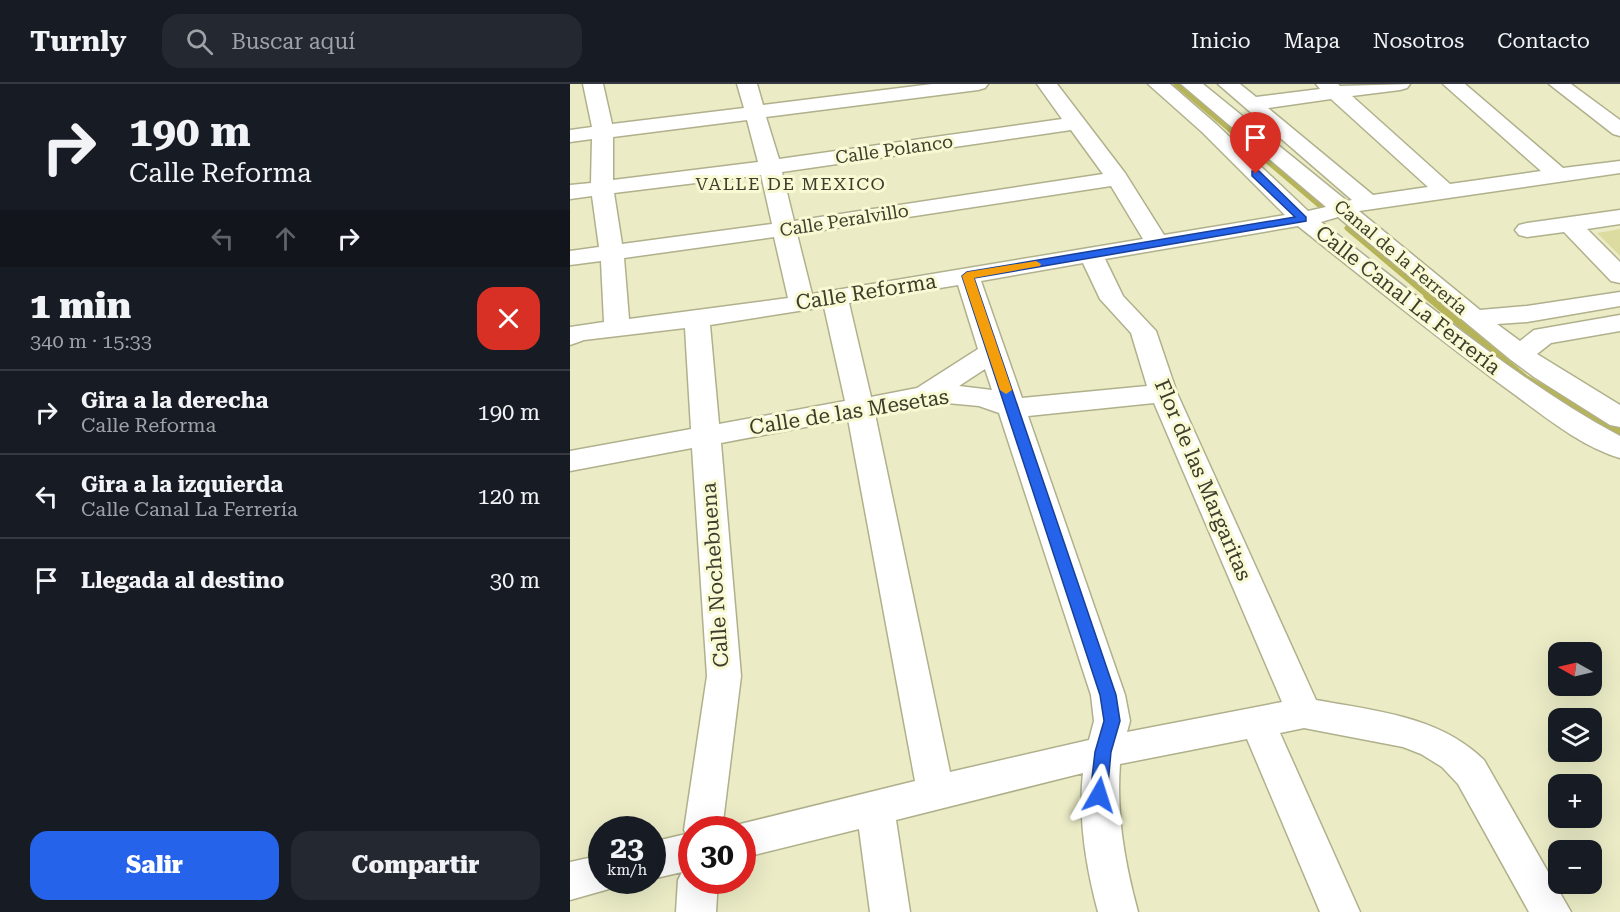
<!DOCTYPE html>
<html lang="es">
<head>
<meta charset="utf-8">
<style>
	body { margin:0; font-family:"Roboto Serif",serif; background:#242831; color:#f1f3f6; height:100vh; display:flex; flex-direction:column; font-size:22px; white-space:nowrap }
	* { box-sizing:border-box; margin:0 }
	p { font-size:20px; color:#9ea1a6 }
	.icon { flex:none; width:33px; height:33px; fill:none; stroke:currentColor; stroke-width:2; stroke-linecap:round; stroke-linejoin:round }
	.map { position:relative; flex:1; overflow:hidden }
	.panel { display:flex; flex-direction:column; background:#171b24; width:570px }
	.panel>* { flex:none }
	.banner { background:#171b24; color:#f1f3f6; overflow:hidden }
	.needle { width:39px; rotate:278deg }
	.controls { position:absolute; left:978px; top:558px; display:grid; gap:12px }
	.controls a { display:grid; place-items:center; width:54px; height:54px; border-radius:12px; background:#171b24; box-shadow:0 6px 24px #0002; font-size:30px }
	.speed { position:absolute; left:18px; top:732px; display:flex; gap:12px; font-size:30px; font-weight:700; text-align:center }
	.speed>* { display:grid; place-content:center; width:78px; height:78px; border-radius:50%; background:#171b24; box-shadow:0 6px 24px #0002; line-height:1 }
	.speed small { font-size:15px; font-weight:400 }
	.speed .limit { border:9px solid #d22; background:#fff; color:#111 }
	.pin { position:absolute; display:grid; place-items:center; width:51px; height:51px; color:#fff; margin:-62px -26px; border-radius:50% 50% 50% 0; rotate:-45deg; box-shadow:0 0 6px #0007 }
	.pin .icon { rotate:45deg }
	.me { position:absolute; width:66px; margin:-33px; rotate:6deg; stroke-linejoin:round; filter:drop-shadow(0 0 4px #0008) }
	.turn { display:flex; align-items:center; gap:21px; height:126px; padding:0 30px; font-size:27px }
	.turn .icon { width:78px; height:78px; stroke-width:2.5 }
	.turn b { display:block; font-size:42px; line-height:51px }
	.lanes { display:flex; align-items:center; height:57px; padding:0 30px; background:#0003; justify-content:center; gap:30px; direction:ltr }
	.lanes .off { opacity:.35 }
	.round { display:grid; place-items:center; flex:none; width:63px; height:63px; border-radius:18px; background:#242831 }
	.overview { display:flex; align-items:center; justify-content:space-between; height:102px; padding:0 30px }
	h1 { font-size:36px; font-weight:800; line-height:45px }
	.action { display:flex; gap:12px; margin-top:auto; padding:12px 30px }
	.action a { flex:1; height:69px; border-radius:18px; background:#2563eb; color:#fff; font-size:24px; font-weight:800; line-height:69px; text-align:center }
	.action a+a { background:#242831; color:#f1f3f6 }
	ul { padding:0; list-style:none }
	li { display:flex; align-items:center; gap:18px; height:84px; padding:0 30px; border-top:2px solid #363941 }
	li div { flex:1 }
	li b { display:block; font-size:22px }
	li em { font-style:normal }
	header { display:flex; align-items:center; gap:36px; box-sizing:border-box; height:84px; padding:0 30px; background:#171b24; border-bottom:2px solid #363941 }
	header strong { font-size:28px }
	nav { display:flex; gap:33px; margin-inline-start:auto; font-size:21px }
	.search { width:420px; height:54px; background:#242831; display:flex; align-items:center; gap:15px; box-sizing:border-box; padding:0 21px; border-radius:18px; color:#9ea1a6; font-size:22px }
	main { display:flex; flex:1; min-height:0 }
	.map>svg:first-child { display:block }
</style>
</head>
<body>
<header>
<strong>Turnly</strong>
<div class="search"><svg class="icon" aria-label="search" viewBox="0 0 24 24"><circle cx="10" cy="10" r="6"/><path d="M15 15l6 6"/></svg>Buscar aquí</div>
<nav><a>Inicio</a><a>Mapa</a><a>Nosotros</a><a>Contacto</a></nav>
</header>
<main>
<section class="panel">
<div class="banner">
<div class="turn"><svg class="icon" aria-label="right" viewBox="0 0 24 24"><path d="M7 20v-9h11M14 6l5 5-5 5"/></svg><div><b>190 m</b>Calle Reforma</div></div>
<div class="lanes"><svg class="icon off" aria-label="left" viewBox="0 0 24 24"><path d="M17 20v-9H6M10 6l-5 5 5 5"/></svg><svg class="icon off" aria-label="ahead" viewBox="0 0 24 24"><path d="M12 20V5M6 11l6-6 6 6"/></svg><svg class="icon" aria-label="right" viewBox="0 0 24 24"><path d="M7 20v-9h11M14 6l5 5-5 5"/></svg></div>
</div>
<div class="overview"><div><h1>1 min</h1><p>340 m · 15:33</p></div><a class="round" style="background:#d93025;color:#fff"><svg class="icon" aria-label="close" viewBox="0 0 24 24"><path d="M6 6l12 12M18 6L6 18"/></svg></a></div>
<ul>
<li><svg class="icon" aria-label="right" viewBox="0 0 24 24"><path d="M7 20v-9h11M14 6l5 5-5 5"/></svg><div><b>Gira a la derecha</b><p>Calle Reforma</p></div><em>190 m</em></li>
<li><svg class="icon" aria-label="left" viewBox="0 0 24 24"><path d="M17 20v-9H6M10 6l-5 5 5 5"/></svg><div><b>Gira a la izquierda</b><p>Calle Canal La Ferrería</p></div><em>120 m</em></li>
<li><svg class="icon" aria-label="arrive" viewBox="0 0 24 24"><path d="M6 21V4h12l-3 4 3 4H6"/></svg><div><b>Llegada al destino</b></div><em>30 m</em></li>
</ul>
<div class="action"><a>Salir</a><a>Compartir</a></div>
</section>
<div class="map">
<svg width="1050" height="828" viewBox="0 0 1050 828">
	<rect width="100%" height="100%" fill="#ebecc6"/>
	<path fill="#dcdca1" d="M1050,145V172L1027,149Z"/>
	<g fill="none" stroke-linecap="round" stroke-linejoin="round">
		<path stroke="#b6b456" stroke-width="5" d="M606,0L755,126
			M777,144L859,213"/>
		<path stroke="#b6b456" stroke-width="7" d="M857,212L955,294L1050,347"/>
		<defs>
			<path id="minor" d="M13,0H33L42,40L174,24L167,0H187L193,21L362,0H418L415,4L408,6L196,33L209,75L492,35L467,0H487L555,89L594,151L715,131L632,48L578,0H600L646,40L738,127L756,123L611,0H633L777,117L782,116L648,0H670L686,13L750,5L746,0H768L770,2L840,0L837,4L830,6L782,12L880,100L971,87L873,0H895L993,84L1050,77V89L789,127L910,226L957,222L1050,208V222L957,238L927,240L950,257L964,246L1050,231V247L981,259L967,270L1050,321V343L1040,341L964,293L941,276L768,133L751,138C846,210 945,296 1050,352V374C1013,363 979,336 948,313C873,259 801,200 728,142L535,175L553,212L586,247L607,309L746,616C806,627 869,632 914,676L1001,828H959L888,700L872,683L851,670L833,663L734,644L710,649L790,828H750L677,655L550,680C546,731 555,780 568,828H528C516,783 508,735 513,689L326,736L340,828H300L289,745L172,774V746H157L158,743L345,697L278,335L151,359L171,592L152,746H122V796H148L146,828H106L108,796L112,788L82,795V758L116,750L114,746L137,592L122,364L0,387V367L121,345L115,244L14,256L0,261V243L34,238L31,177L0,181V167L29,163L22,112L0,115V101L21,99L22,55L0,58V46L22,43ZM761,15L858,103L803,111L698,24ZM177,36L188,78L43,96V53ZM501,46L533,90L224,137L212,88ZM191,91L202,140L52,160L44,109ZM541,102L573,155L242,210L227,150ZM204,153L218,214L59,235L54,174ZM513,179L530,215L561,249L577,302L452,314L411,197ZM388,201L408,265L347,304L301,313L279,219ZM254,223L275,317L149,340L140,241ZM415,285L422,306L389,302ZM377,319L409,322L429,329L521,611L524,637L519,656L380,688L305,330ZM584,319L712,618L557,648L560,637L555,611L458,332Z
				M979,0H1001L1050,36V52L1043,50Z
				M1050,126V140L1017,145L1050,178V199L1041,197L994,148L957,153L949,151L945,146L949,141L957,139Z
				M32,771V796H49L46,803L0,816V778Z"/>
		</defs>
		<use href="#minor" stroke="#b0b08c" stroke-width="3"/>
		<use href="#minor" fill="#fff" fill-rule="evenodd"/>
	</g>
	<path fill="#2563eb" stroke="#184099" stroke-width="1.5" d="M682,87H689L736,133V137L404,194L546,611L550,637L541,668L537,711L535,717L529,719L523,717L520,711L525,668L534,637L530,611L392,192L397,188L725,133L682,92Z"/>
	<path fill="#f59e0b" d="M466,177L471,180L470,182L404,194L442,306L436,310L430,306L392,192L397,188Z"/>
	<g text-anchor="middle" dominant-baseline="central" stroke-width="6" stroke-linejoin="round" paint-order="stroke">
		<g font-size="18" fill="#3d3d2e" stroke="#f9f9d3">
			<text transform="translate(324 65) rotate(-8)">Calle Polanco</text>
			<text transform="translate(274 136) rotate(-9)">Calle Peralvillo</text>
			<text transform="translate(831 173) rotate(40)">Canal de la Ferrería</text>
		</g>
		<g font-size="18" letter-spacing="1.5" fill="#3d3d2e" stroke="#f9f9d3">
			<text x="221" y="99">VALLE DE MEXICO</text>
		</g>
		<g font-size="21" fill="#3d3d2e" stroke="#f9f9d3">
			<text transform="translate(296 208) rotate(-9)">Calle Reforma</text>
			<text transform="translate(838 216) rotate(38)">Calle Canal La Ferrería</text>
			<text transform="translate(279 328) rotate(-9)">Calle de las Mesetas</text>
			<text transform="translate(633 396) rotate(67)">Flor de las Margaritas</text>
			<text transform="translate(145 491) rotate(-94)">Calle Nochebuena</text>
		</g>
	</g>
</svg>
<div class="controls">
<a><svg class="needle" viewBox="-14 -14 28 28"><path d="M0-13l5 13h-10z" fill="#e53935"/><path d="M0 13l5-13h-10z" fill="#9ea1a6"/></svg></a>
<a><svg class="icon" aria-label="layers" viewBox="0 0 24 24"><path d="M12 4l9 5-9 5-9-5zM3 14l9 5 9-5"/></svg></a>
<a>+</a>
<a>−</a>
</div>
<div class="speed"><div>23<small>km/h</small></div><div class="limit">30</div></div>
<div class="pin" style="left:686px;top:90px;background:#d93025"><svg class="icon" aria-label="arrive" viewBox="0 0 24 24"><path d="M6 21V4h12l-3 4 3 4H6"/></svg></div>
<svg class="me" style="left:529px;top:711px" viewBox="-20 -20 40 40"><path d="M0-17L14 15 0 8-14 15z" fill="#2563eb" stroke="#fff" stroke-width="4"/></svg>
</div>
</main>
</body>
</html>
